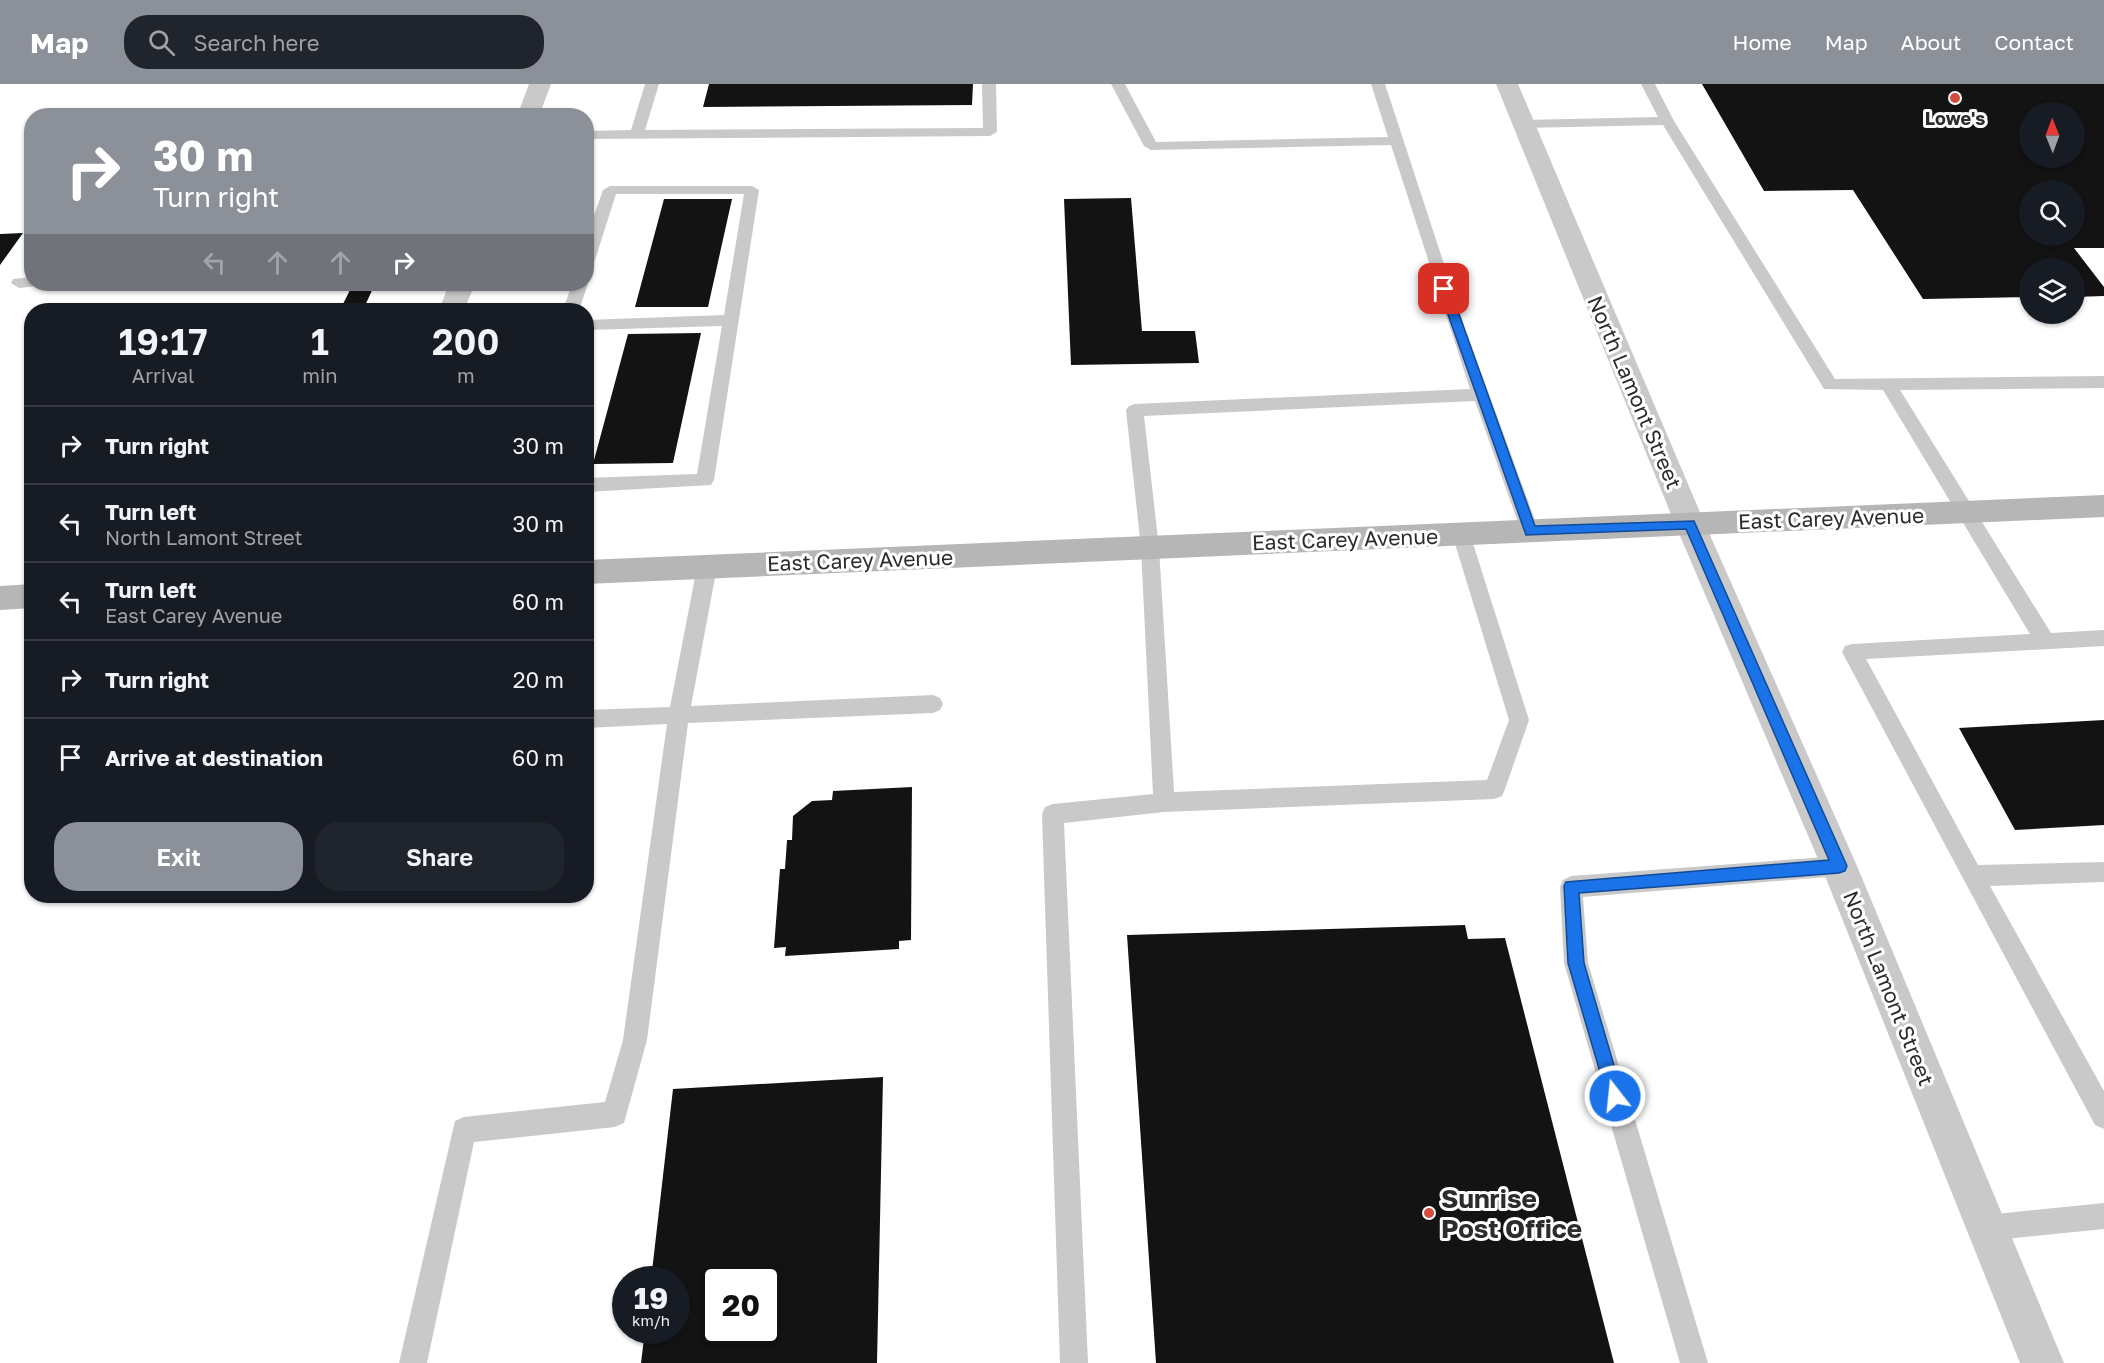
<!DOCTYPE html>
<style>
body{margin:0;font-family:"Golos Text",sans-serif;background:#20242c;color:#f1f3f6;height:100vh;display:flex;flex-direction:column;font-size:22px;white-space:nowrap}
*{box-sizing:border-box;margin:0}
p{font-size:20px;color:#9ea1a6}
.icon{flex:none;width:33px;height:33px;fill:none;stroke:currentColor;stroke-width:2;stroke-linecap:round;stroke-linejoin:round}
.map{position:relative;flex:1;overflow:hidden}
.sheet{position:absolute;left:24px;top:219px;width:570px;height:600px;display:flex;flex-direction:column;background:#171b24;border-radius:24px;box-shadow:0 2px 4px #0004}
.sheet>*{flex:none}
.hud{position:absolute;left:24px;top:24px;width:570px;height:183px;border-radius:24px;box-shadow:0 2px 4px #0004;background:#8c9099;color:#fff;overflow:hidden}
.needle{width:39px;rotate:359deg}
.tools{position:absolute;left:2019px;top:18px;display:grid;gap:12px}
.tools a{display:grid;place-items:center;width:66px;height:66px;border-radius:50%;background:#171b24;box-shadow:0 2px 4px #0004;font-size:30px}
.speed{position:absolute;left:612px;top:1182px;display:flex;gap:12px;font-size:30px;font-weight:700;text-align:center}
.speed>*{display:grid;place-content:center;width:78px;height:78px;border-radius:50%;background:#171b24;box-shadow:0 2px 4px #0004;line-height:1}
.speed small{font-size:15px;font-weight:400}
.speed .limit{border:3px solid #111;border-radius:9px;background:#fff;color:#111}
.pin{position:absolute;display:grid;place-items:center;width:51px;height:51px;color:#fff;margin:-26px;border-radius:12px;box-shadow:0 3px 9px #0006}
.me{position:absolute;width:66px;margin:-33px;rotate:344deg;stroke-linejoin:round;filter:drop-shadow(0 0 4px #0008)}
.turn{display:flex;align-items:center;gap:21px;height:126px;padding:0 30px;font-size:27px}
.turn .icon{width:78px;height:78px;stroke-width:2.5}
.turn b{display:block;font-size:42px;line-height:51px}
.lanes{display:flex;align-items:center;height:57px;padding:0 30px;background:#0003;justify-content:center;gap:30px;direction:ltr}
.lanes .off{opacity:.35}
.eta{display:flex;justify-content:space-evenly;align-items:center;height:102px;text-align:center}
.eta b{font-size:36px;font-weight:600;line-height:42px}
.primary-button{display:flex;gap:12px;margin-top:auto;padding:12px 30px}
.primary-button a{flex:1;height:69px;border-radius:24px;background:#8c9099;color:#fff;font-size:24px;font-weight:600;line-height:69px;text-align:center}
.primary-button a+a{background:#20242c;color:#f1f3f6}
ul{padding:0;list-style:none}
li{display:flex;align-items:center;gap:18px;height:78px;padding:0 30px;border-top:2px solid #363941}
li div{flex:1}
li b{display:block;font-size:22px}
li em{font-style:normal}
header{display:flex;align-items:center;gap:36px;box-sizing:border-box;height:84px;padding:0 30px;background:#8c9099;color:#fff}
header strong{font-size:28px}
nav{display:flex;gap:33px;margin-inline-start:auto;font-size:21px}
.search{width:420px;height:54px;background:#20242c;display:flex;align-items:center;gap:15px;box-sizing:border-box;padding:0 21px;border-radius:24px;color:#9ea1a6;font-size:22px}
.map>svg:first-child{display:block}
</style>
<header>
<strong>Map</strong>
<div class="search"><svg class="icon" aria-label="search" viewBox="0 0 24 24"><circle cx="10" cy="10" r="6"/><path d="M15 15l6 6"/></svg>Search here</div>
<nav><a>Home</a><a>Map</a><a>About</a><a>Contact</a></nav>
</header>
<div class="map">
<svg width="2104" height="1279" viewBox="0 0 2104 1279">
<rect width="100%" height="100%" fill="#fff"/>
<path fill="#131313" fill-rule="evenodd" d="M709,0H973L972,21L703,23Z
M1702,0H2104V164H2074L2104,203V212L2074,213V184H2030V213L1923,215L1853,106L1764,107ZM2030,28H2074V74H2030ZM2030,106H2074V152H2030Z
M1131,114L1142,247H1195L1199,279L1071,281L1064,115Z
M664,115H732L708,223H635Z
M23,149L0,181V150Z
M353,200H375L363,226H340Z
M701,249L673,379L593,380L628,250Z
M2104,636V741L2015,746L1959,644Z
M912,703L911,856L899,857V865L785,872L786,863L774,864L780,785H785L787,756H792L793,732L812,717L832,716L833,707Z
M1465,841L1468,855L1505,854L1614,1279H1156L1127,851Z
M883,993L877,1279H641L645,1246H676V1196H651L673,1005ZM716,1196H766V1246H716Z"/>
<g fill="none" stroke-linecap="round" stroke-linejoin="round">
<path fill="#c9c9c9" fill-rule="evenodd" d="M645,0H659L645,46L983,44L982,0H996L997,48L990,52L586,55V47L631,46Z
M1111,0H1125L1156,58L1388,53L1371,0H1385L1466,247L1539,447L1537,452L1530,454L1523,452L1521,447L1475,317L1144,332L1159,464L1174,708L1487,696L1509,636L1452,450L1454,445L1461,443L1468,445L1470,450L1529,636L1505,705L1502,712L1494,715L1164,728L1064,739L1088,1279H1060L1042,730L1045,723L1053,720L1153,710L1141,464L1126,326L1129,322L1135,320L1470,305L1391,61L1151,66L1144,62Z
M1641,0H1655L1674,37L1835,295L2104,292V304L1900,306L2051,549L2104,546V562L1866,575L1978,781L2104,778V798L1990,802L2104,1007V1045L2095,1041L1842,568L1845,562L1852,560L2030,550L1883,306L1824,305L1663,41L1523,44L1516,40L1523,36L1658,33Z
M610,102H752L759,106L714,396L711,401L586,408V394L697,390L722,242L586,246V236L724,231L744,110H616L594,179L586,184V154L603,106Z
M32,193V200H39L38,202L19,204L11,199L13,195Z
M586,198L588,200L579,226H563L572,200Z
M707,476L714,478L717,483L691,622L933,611L940,614L943,620L940,626L933,629L688,639L647,956L624,1039L615,1043L474,1058L427,1279H399L455,1037L464,1033L605,1018L623,956L667,640L586,644V626L670,623L697,483L700,478Z
M1839,772L1847,775L1850,782L1847,789L1839,792L1583,813L1588,879L1708,1279H1680L1564,879L1560,803L1563,796L1571,792Z
M2104,1119V1145L1986,1157L1977,1153L1973,1144L1977,1135L1986,1131Z"/>
<path fill="#c9c9c9" fill-rule="evenodd" d="M529,0H551L539,32H517Z
M1496,0H1518L1705,440L1857,782L2064,1279H2020L1821,782L1675,440Z
M449,200H475L464,226H439Z"/>
<path fill="#b6b6b6" fill-rule="evenodd" d="M2104,411V433L586,500V476Z
M32,500V524L0,526V502Z"/>
</g>
<path fill="#1a73e8" stroke="#114b97" stroke-width="1.5" d="M1444,202L1450,205L1535,442L1694,437L1847,782L1845,787L1839,789L1579,809L1584,879L1623,1012L1621,1018L1615,1020L1609,1018L1607,1012L1568,879L1564,802L1566,798L1829,776L1686,445L1526,451L1439,205Z"/>
<g fill="#d44b3e" stroke="#fff" stroke-width="2">
<circle cx="1955" cy="14" r="6"/>
<circle cx="1429" cy="1129" r="6"/>
</g>
<g text-anchor="middle" dominant-baseline="central" stroke-width="6" stroke-linejoin="round" paint-order="stroke">
<g font-size="18" font-weight="bold" fill="#2c2c2c" stroke="#fff">
<text x="1955" y="34">Lowe's</text>
</g>
<g font-size="21" fill="#2c2c2c" stroke="#fff">
<text transform="translate(1635 308) rotate(67)">North Lamont Street</text>
<text transform="translate(1831 434) rotate(-2)">East Carey Avenue</text>
<text transform="translate(1345 455) rotate(-2)">East Carey Avenue</text>
<text transform="translate(860 476) rotate(-2)">East Carey Avenue</text>
<text transform="translate(1889 904) rotate(68)">North Lamont Street</text>
</g>
<g font-size="26" font-weight="bold" fill="#2c2c2c" stroke="#fff" text-anchor="start">
<text x="1441" y="1114">Sunrise<tspan x="1441" dy="30">Post Office</tspan></text>
</g>
</g>
</svg>
<div class="tools">
<a><svg class="needle" viewBox="-14 -14 28 28"><path d="M0-13l5 13h-10z" fill="#e53935"/><path d="M0 13l5-13h-10z" fill="#9ea1a6"/></svg></a>
<a><svg class="icon" aria-label="search" viewBox="0 0 24 24"><circle cx="10" cy="10" r="6"/><path d="M15 15l6 6"/></svg></a>
<a><svg class="icon" aria-label="layers" viewBox="0 0 24 24"><path d="M12 4l9 5-9 5-9-5zM3 14l9 5 9-5"/></svg></a>
</div>
<div class="speed"><div>19<small>km/h</small></div><div class="limit">20</div></div>
<div class="pin" style="left:1444px;top:205px;background:#d93025"><svg class="icon" aria-label="arrive" viewBox="0 0 24 24"><path d="M6 21V4h12l-3 4 3 4H6"/></svg></div>
<svg class="me" style="left:1615px;top:1012px" viewBox="-20 -20 40 40"><circle r="17" fill="#1a73e8" stroke="#fff" stroke-width="3"/><path d="M0-11L8 9 0 5-8 9z" fill="#fff"/></svg>
<div class="hud">
<div class="turn"><svg class="icon" aria-label="right" viewBox="0 0 24 24"><path d="M7 20v-9h11M14 6l5 5-5 5"/></svg><div><b>30 m</b>Turn right</div></div>
<div class="lanes"><svg class="icon off" aria-label="left" viewBox="0 0 24 24"><path d="M17 20v-9H6M10 6l-5 5 5 5"/></svg><svg class="icon off" aria-label="ahead" viewBox="0 0 24 24"><path d="M12 20V5M6 11l6-6 6 6"/></svg><svg class="icon off" aria-label="ahead" viewBox="0 0 24 24"><path d="M12 20V5M6 11l6-6 6 6"/></svg><svg class="icon" aria-label="right" viewBox="0 0 24 24"><path d="M7 20v-9h11M14 6l5 5-5 5"/></svg></div>
</div>
<section class="sheet">
<div class="eta">
<div><b>19:17</b><p>Arrival</p></div>
<div><b>1</b><p>min</p></div>
<div><b>200</b><p>m</p></div>
</div>
<ul>
<li><svg class="icon" aria-label="right" viewBox="0 0 24 24"><path d="M7 20v-9h11M14 6l5 5-5 5"/></svg><div><b>Turn right</b></div><em>30 m</em></li>
<li><svg class="icon" aria-label="left" viewBox="0 0 24 24"><path d="M17 20v-9H6M10 6l-5 5 5 5"/></svg><div><b>Turn left</b><p>North Lamont Street</p></div><em>30 m</em></li>
<li><svg class="icon" aria-label="left" viewBox="0 0 24 24"><path d="M17 20v-9H6M10 6l-5 5 5 5"/></svg><div><b>Turn left</b><p>East Carey Avenue</p></div><em>60 m</em></li>
<li><svg class="icon" aria-label="right" viewBox="0 0 24 24"><path d="M7 20v-9h11M14 6l5 5-5 5"/></svg><div><b>Turn right</b></div><em>20 m</em></li>
<li><svg class="icon" aria-label="arrive" viewBox="0 0 24 24"><path d="M6 21V4h12l-3 4 3 4H6"/></svg><div><b>Arrive at destination</b></div><em>60 m</em></li>
</ul>
<div class="primary-button"><a>Exit</a><a>Share</a></div>
</section>
</div>
